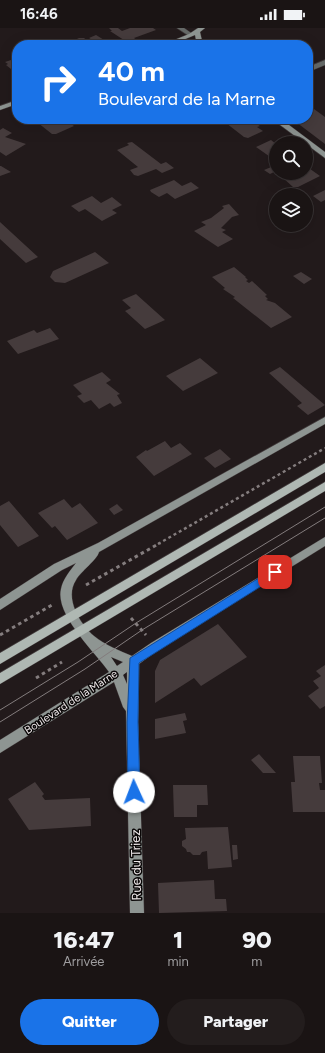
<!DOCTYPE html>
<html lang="fr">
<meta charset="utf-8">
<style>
body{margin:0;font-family:Figtree,sans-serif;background:#231d1d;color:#f1f3f6;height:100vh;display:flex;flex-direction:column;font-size:15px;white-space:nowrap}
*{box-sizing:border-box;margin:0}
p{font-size:13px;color:#9f9ea0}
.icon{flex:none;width:22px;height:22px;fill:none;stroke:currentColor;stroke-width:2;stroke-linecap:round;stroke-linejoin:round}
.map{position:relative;height:885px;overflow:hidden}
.sheet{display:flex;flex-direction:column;background:#1a1414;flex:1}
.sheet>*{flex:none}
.top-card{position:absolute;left:12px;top:12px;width:301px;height:84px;border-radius:16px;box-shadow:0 4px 16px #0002,0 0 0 1px #383334;background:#1a73e8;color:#fff;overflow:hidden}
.tools{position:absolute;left:269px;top:108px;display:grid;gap:8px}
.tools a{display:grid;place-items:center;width:44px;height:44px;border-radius:50%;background:#1a1414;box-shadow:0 4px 16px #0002,0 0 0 1px #383334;font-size:20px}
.pin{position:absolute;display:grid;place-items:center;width:34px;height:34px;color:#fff;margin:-17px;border-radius:8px;box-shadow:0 2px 6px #0006}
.me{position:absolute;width:44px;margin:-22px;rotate:358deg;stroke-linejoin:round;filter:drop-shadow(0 0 3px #0008)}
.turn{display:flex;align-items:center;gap:14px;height:84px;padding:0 20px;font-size:18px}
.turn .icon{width:52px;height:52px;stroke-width:2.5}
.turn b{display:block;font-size:28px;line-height:34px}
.eta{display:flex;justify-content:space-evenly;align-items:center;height:68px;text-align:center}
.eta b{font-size:24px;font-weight:800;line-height:28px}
.primary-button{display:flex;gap:8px;margin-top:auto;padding:8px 20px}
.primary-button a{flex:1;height:46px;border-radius:24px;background:#1a73e8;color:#fff;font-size:16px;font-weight:800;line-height:46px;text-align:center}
.primary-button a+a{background:#231d1d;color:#f1f3f6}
.status{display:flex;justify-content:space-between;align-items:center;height:28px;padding:0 20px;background:#1a1414;direction:ltr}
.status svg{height:11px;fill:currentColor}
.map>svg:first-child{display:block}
</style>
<div class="status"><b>16:46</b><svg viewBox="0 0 49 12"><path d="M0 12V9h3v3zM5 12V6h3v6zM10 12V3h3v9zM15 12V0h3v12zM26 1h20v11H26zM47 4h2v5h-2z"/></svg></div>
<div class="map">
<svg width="325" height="885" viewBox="0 0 325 885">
<rect width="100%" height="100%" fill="#221a1b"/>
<path fill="#453b3c" d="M109,0H118L122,3L130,0H153L156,2L134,10L138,13L130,16L110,3H112Z
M96,7L109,15L101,17L89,10Z
M79,10H84L93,17H64Z
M17,30V43L14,40L11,41L6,37L8,36L5,34Z
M314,81L325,89V116L292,91H308V84Z
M33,91H65L74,98L56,106H52Z
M235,91H249L260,98L257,99L263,103L248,110L244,109L226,95Z
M3,100L12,105L5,109L26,116L6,128L0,124V102Z
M271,112L276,116V133L256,119Z
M132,114L161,136L166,134L174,140L162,145L156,141L138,148L134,147L130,142L138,139L117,122L129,117L127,115Z
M276,137V143L270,146L264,142Z
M0,138H1L11,144L0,148Z
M306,138L320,148L298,159H293L282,149L285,147L282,145H306Z
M174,152L182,158L191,154L199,160L175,171L167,165L159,169L151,164L150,162Z
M325,162V172L321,174L313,168Z
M92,168L101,175L112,169L122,177L112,182L117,185L102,193L85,181L79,184L71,178Z
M229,176L239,187L232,189L221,200L226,202L222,204L233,211L218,219L194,203L206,197L201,194L211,190L224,180L222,178Z
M0,194L38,229L26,235L0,211Z
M95,224L109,235L65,255L55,254L50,249L53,243Z
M234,239L246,249H245L248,252L246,253L249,255L252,253L267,267L265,268L268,271L266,272L275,275L292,289L271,300L233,270L235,269L223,261L225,260L212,249Z
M301,244L312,251L304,256L293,248Z
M136,266L165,292L145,301L125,283L131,280L122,272Z
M50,300L59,311L18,326L7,313L34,302L37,305Z
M200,330L218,345L183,363L166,348Z
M280,339L325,377L308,387L297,378L302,375L269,345Z
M102,344L111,352L106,355L120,366L117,367L122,375L114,379L110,375L99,381L91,372L84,375L77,368L82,366L73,357Z
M165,413L171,420L180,415L192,426L154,448L136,429L146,422L147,423Z
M220,421L231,431L215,440L204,430Z
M64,471L72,480L80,475L98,495L67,512L55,498L52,500L38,485Z
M9,473L39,508L18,519L0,497V478Z
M117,476L123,482L114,487L109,481Z
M218,596L247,629L201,658L194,650L155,675V643L160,632Z
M325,637V678L320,681L308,668L319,660L313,653L321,648L316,643Z
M185,685L187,692L183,693L186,705L155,711V691Z
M259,726L276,745H263L251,732Z
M293,728H320L322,755H319L320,762H325V784H293L291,754H295Z
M35,754L44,766L42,768L45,772L90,770L91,798L29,802L8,771Z
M173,757H207L208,777H197V789H174Z
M228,799L232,839L208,841L207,823L202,824L200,827H193L190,824H187L186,821L182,818V813L186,811L185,800Z
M232,817H237L238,831L233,832Z
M214,852L215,871H226L227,883L159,885L158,855Z"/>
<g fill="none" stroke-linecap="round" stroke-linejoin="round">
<defs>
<path id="street" d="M177,0H184L194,7L189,8Z
M325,32V37L308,44V39Z"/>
<path id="secondary" d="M198,0H205L200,4L203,17H197L195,7L171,17H162L189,6Z
M17,72V76L0,82V78Z
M272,91H281L325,124V130Z
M325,389V396L99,524C97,532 81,543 76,552C64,570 80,596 94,608C105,617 120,623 132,628L151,615L325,509V518L159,621L139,636L138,694L144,885H130L126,683L123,679L114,654L0,725V712L109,644C95,624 55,587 61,561C63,551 70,543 76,535L62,542L0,582V571L54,536L98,515ZM111,629L123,634L117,638ZM127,644V656L123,647Z"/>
<path id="primary" d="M325,435V444L0,636V625Z
M325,454V463L0,656V645Z"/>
</defs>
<use href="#street" stroke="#3f3738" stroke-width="1"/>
<use href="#secondary" stroke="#3f3738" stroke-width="1"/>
<use href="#primary" stroke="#3f3738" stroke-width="1"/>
<path stroke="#847d7e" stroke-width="2.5" stroke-dasharray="3 3" stroke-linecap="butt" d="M158,516L325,420"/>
<path stroke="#847d7e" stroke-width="3" stroke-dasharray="3.5 3.5" stroke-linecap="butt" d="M86,557L160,515
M131,590L146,607
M0,607L52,577
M36,650L62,634"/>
<use href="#street" fill="#656967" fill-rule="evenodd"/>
<use href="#secondary" fill="#8e9592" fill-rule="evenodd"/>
<use href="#primary" fill="#afb8b3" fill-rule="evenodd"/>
<path stroke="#837c7d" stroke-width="1" d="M0,682L78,634L136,595L325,479
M0,694L85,641L142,602L325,490"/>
</g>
<path fill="#1a73e8" stroke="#114b97" d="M275,540L280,544L279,547L139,635L138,694L140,764L138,768L134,770L130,768L128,764L127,694L130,630Z"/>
<g text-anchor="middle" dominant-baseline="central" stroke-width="3" stroke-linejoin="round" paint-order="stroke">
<g font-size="11" fill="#efe9ea" stroke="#090606">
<text transform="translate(71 674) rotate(-33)">Boulevard de la Marne</text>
</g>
<g font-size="13" fill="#efe9ea" stroke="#090606">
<text transform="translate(136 837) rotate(-91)">Rue du Triez</text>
</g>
</g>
</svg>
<div class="tools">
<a><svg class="icon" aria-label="search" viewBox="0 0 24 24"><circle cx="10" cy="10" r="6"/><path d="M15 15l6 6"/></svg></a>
<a><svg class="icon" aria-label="layers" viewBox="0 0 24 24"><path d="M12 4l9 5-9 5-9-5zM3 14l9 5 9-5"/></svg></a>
</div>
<div class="pin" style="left:275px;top:544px;background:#d93025"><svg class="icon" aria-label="arrive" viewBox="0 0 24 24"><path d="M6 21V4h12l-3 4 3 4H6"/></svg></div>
<svg class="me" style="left:134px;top:764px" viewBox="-20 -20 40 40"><circle r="19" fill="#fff"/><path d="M0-13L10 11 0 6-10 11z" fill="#1a73e8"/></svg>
<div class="top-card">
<div class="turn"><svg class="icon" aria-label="right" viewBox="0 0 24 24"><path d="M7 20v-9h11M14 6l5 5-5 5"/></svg><div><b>40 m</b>Boulevard de la Marne</div></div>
</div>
</div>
<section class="sheet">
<div class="eta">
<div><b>16:47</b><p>Arrivée</p></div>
<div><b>1</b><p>min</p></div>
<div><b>90</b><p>m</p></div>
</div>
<div class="primary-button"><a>Quitter</a><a>Partager</a></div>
</section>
